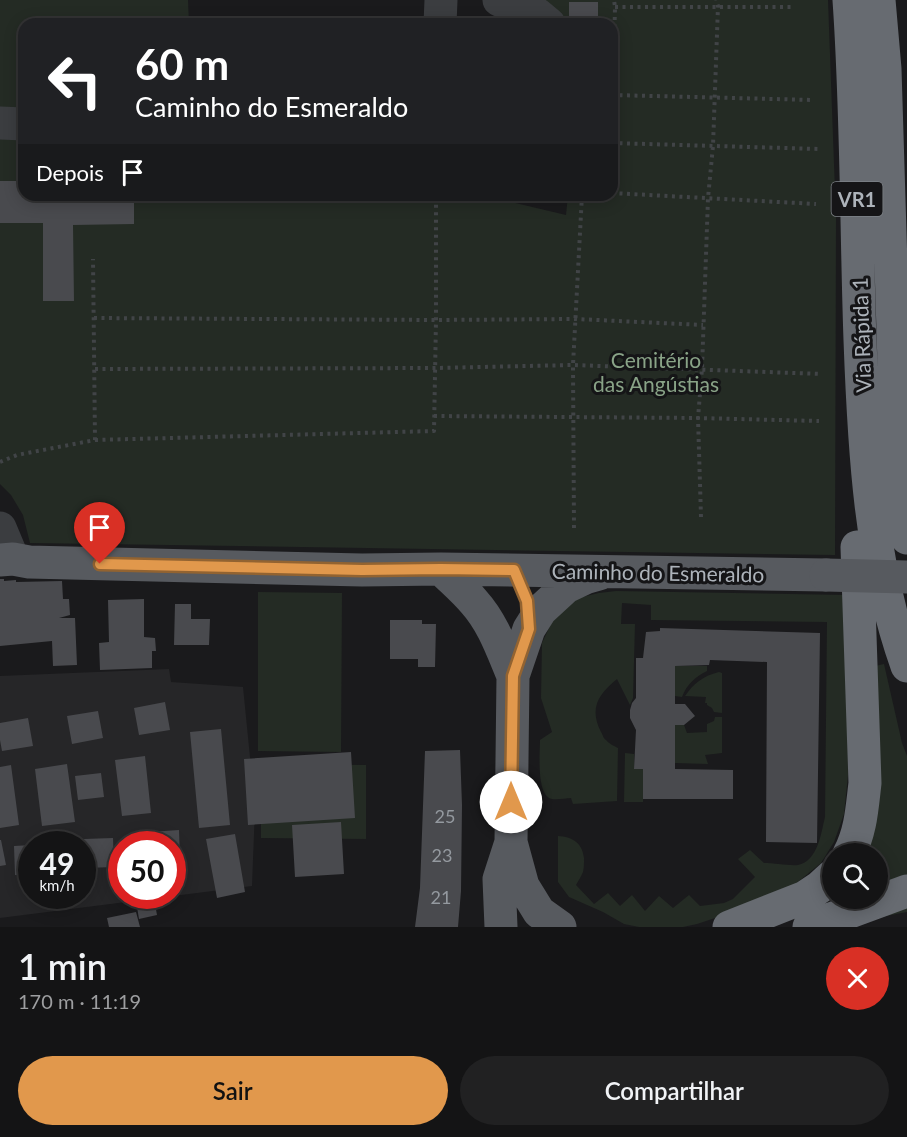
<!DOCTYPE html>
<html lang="pt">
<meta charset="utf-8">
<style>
body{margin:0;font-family:Lato,sans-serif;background:#212122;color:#f1f3f6;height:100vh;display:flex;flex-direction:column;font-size:22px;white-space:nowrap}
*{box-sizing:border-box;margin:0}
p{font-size:20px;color:#9d9ea0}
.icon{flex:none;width:33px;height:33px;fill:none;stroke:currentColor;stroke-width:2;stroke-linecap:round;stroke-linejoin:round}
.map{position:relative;height:927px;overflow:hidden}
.panel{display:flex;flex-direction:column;background:#141415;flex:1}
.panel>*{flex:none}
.banner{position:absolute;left:18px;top:18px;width:600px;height:183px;border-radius:18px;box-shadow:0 3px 15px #0003,0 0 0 2px #333334;background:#202124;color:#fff;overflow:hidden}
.fabs{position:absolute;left:822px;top:843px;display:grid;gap:12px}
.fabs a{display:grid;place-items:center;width:66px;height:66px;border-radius:50%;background:#141415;box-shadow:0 3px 15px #0003,0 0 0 2px #333334;font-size:30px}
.speed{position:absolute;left:18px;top:831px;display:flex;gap:12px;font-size:30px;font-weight:700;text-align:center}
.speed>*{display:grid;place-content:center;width:78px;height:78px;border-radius:50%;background:#141415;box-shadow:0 3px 15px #0003,0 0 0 2px #333334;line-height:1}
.speed small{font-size:15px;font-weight:400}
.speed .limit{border:9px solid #d22;background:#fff;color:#111}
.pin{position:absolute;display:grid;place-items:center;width:51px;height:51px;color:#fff;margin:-62px -26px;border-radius:50% 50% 50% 0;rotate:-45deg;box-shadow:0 0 6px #0007}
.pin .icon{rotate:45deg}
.me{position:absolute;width:66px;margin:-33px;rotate:0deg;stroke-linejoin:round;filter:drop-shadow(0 0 4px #0008)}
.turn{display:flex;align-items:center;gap:21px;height:126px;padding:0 18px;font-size:27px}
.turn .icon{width:78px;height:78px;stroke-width:2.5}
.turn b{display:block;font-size:42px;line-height:51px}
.then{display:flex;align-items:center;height:57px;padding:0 18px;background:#0003;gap:12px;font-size:22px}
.round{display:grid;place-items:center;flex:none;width:63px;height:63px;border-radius:32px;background:#212122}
.headline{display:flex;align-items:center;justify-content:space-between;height:102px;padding:0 18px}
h1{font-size:36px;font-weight:600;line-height:45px}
.cta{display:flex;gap:12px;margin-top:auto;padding:12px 18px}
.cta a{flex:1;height:69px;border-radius:36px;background:#e1984c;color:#111;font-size:24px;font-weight:600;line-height:69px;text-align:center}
.cta a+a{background:#212122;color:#f1f3f6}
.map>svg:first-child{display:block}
</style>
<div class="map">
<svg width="907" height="927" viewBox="0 0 907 927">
<rect width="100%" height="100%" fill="#1a1a1c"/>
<path fill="#262628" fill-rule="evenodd" d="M169,669L171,682L243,687L255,807L252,886L0,918V676ZM32,844H82V896H32ZM122,844H172V896H122Z"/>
<path fill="#242b24" d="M0,0H188L189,24H24V195H481L566,215L568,195H612V24H518L492,0H828L836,219L835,555L30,543L23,515L11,495L0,484Z
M616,591L846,595L848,775L844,814L834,842L821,863L788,890L736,911L697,924L683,927H639L624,924L603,912L569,897L558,882V836C572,837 582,842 584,858C584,863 584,868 583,872C581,877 578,881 576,885L594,904L608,893L620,906L632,895L645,911L659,896L673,908L689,895L700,906L724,903L733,899L755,877L738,859L750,850L764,863C774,863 789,866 798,865C818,861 821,833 825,817L827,622L651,620V605L622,603L621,624H635L633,698L630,705L617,679C598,695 589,708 601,732C603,735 603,738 606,740C608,743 614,746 618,748L617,801L573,804L571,798C566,798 558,800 552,799C536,796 540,753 540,740L552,732L541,698L542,643L557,611L578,598L599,593Z
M258,592L342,593L341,752L258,751Z
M884,664L902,743L907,756V912L865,920L878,898V854L865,853L875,666Z
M675,666H707V671C695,677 687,684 682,697L675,696Z
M719,672L722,673V713L714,712L712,708L707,705V703H705L706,697L685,696C694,683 703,676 719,672Z
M715,717H722V753L705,755L708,764L675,763V725H684L687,733L707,732V724L714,721Z
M625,753L634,754V769H643V802H624Z
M261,764L366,765V839L261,838Z"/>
<path fill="#494a4e" d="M569,2H598V21H569Z
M502,12L520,24H500Z
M0,181H24V195H134V224L73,225L74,301H43V223H0Z
M0,579H4V581L16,580V582L62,581L63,599H69L70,615L59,618H75L77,665L53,666L52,641L0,646Z
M144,599V637L155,638L156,651H152V668L100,670L99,643L109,642L108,600Z
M175,604H191V619H210L209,645H174Z
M390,620H422V624H436L435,667H418V659H390Z
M660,628L820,633L817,843L766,842L767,662L710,660L709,665L675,666V704H685L695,716L684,725H675V769L733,770V799H643V769H634L636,730L630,718V710L632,703L636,698V658H643L646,632L660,631Z
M165,702L170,730L139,735L134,708Z
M98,711L103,738L72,744L67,716Z
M28,718L33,746L2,751L0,740V723Z
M221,729L230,825L199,828L190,732Z
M460,750L462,805L461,891L458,927H415L420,888L425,751Z
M351,752L355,818L248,825L244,759Z
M145,756L151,813L122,816L115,760Z
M67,764L75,822L42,826L35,769Z
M11,765L19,825L0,828V767Z
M101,773L104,797L78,800L75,776Z
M341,822L344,874L295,877L292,825Z
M179,830L180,859L172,860V844H151L150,832Z
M235,834L245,892L217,898L206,839Z
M113,838L114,867L85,868L84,839Z
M0,840H1L6,865L0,866Z
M32,845V875H15L14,846Z
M155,904L157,915L139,919L137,907Z
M136,912L140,927H109L107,918Z"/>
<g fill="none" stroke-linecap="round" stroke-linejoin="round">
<path stroke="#414447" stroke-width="4" stroke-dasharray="3 4.5" stroke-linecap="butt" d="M615,7H794
M612,95L814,100
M613,95L615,7L614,0
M612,143L819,149
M612,193L816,204
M94,318L436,320L576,319L703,325
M95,369L435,368L573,365L822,374
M434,416L698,418L819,421
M95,440L434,431L436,320V195
M0,462L17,455L95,440L93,259
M701,517L698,418L702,369L708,198L713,146L718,6L716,0
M574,528L573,365L582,195"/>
<path stroke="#3b3d40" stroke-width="33" d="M499,0L537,14L549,24
M440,24L441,0
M0,123L24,124
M0,528L13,559"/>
<path stroke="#575a5f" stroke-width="33" d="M0,560L13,559L29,562L362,570L441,569L826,575
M441,569C452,580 464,590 474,602C493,623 502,650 513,676
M501,927L499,879L511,842
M560,927L539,912L523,886L511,842L513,676L529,629L541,610L566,587L585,578L599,574"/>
<path stroke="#676b71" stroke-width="33" d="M849,0C857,113 856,227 860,340C864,450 870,562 907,666
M879,0L885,69L897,462L903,517L907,538
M849,854C861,831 862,808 865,783L857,547
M729,927L805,897L820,887L832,876
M809,927L907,891"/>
<path stroke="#575a5f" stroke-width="33" d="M826,575L907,577"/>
</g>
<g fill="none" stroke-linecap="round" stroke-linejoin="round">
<defs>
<path id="route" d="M100,564L362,570L441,569L514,570L527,601L529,629L513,676L511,802"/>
</defs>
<use href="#route" stroke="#926331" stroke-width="15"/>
<use href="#route" stroke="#e1984c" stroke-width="10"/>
</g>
<g text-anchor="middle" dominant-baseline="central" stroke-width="6" stroke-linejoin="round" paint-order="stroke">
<g font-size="18" fill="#94999f">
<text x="445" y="816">25</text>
<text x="442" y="855">23</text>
<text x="441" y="897">21</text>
</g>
<rect fill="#151517" stroke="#7f8489" stroke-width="1.5" x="831.5" y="182" width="51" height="34" rx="4.5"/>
<g font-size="20" font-weight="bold" fill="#adb3ba">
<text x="857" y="199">VR1</text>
</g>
<g font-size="21" fill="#adb3ba" stroke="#151517">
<text transform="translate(861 335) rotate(-92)">Via Rápida 1</text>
<text transform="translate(658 572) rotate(1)">Caminho do Esmeraldo</text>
</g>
<g font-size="21" fill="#89a387" stroke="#151517">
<text x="656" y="359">Cemitério<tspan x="656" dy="24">das Angústias</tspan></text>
</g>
</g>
</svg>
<div class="fabs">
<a><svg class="icon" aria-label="search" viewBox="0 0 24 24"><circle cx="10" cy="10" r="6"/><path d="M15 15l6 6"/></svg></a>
</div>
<div class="speed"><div>49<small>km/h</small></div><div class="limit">50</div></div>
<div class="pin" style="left:100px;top:564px;background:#d93025"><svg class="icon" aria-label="arrive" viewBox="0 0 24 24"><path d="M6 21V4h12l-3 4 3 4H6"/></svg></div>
<svg class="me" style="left:511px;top:802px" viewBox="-20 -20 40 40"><circle r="19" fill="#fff"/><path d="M0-13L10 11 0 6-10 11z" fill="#e1984c"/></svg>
<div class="banner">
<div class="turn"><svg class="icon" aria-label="left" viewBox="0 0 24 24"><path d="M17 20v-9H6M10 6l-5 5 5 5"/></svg><div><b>60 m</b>Caminho do Esmeraldo</div></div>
<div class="then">Depois<svg class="icon" aria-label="arrive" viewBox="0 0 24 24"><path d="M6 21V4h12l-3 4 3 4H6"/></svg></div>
</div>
</div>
<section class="panel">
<div class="headline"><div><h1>1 min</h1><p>170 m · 11:19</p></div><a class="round" style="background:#d93025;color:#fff"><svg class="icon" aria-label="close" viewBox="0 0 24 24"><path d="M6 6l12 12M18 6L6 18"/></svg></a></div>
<div class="cta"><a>Sair</a><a>Compartilhar</a></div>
</section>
